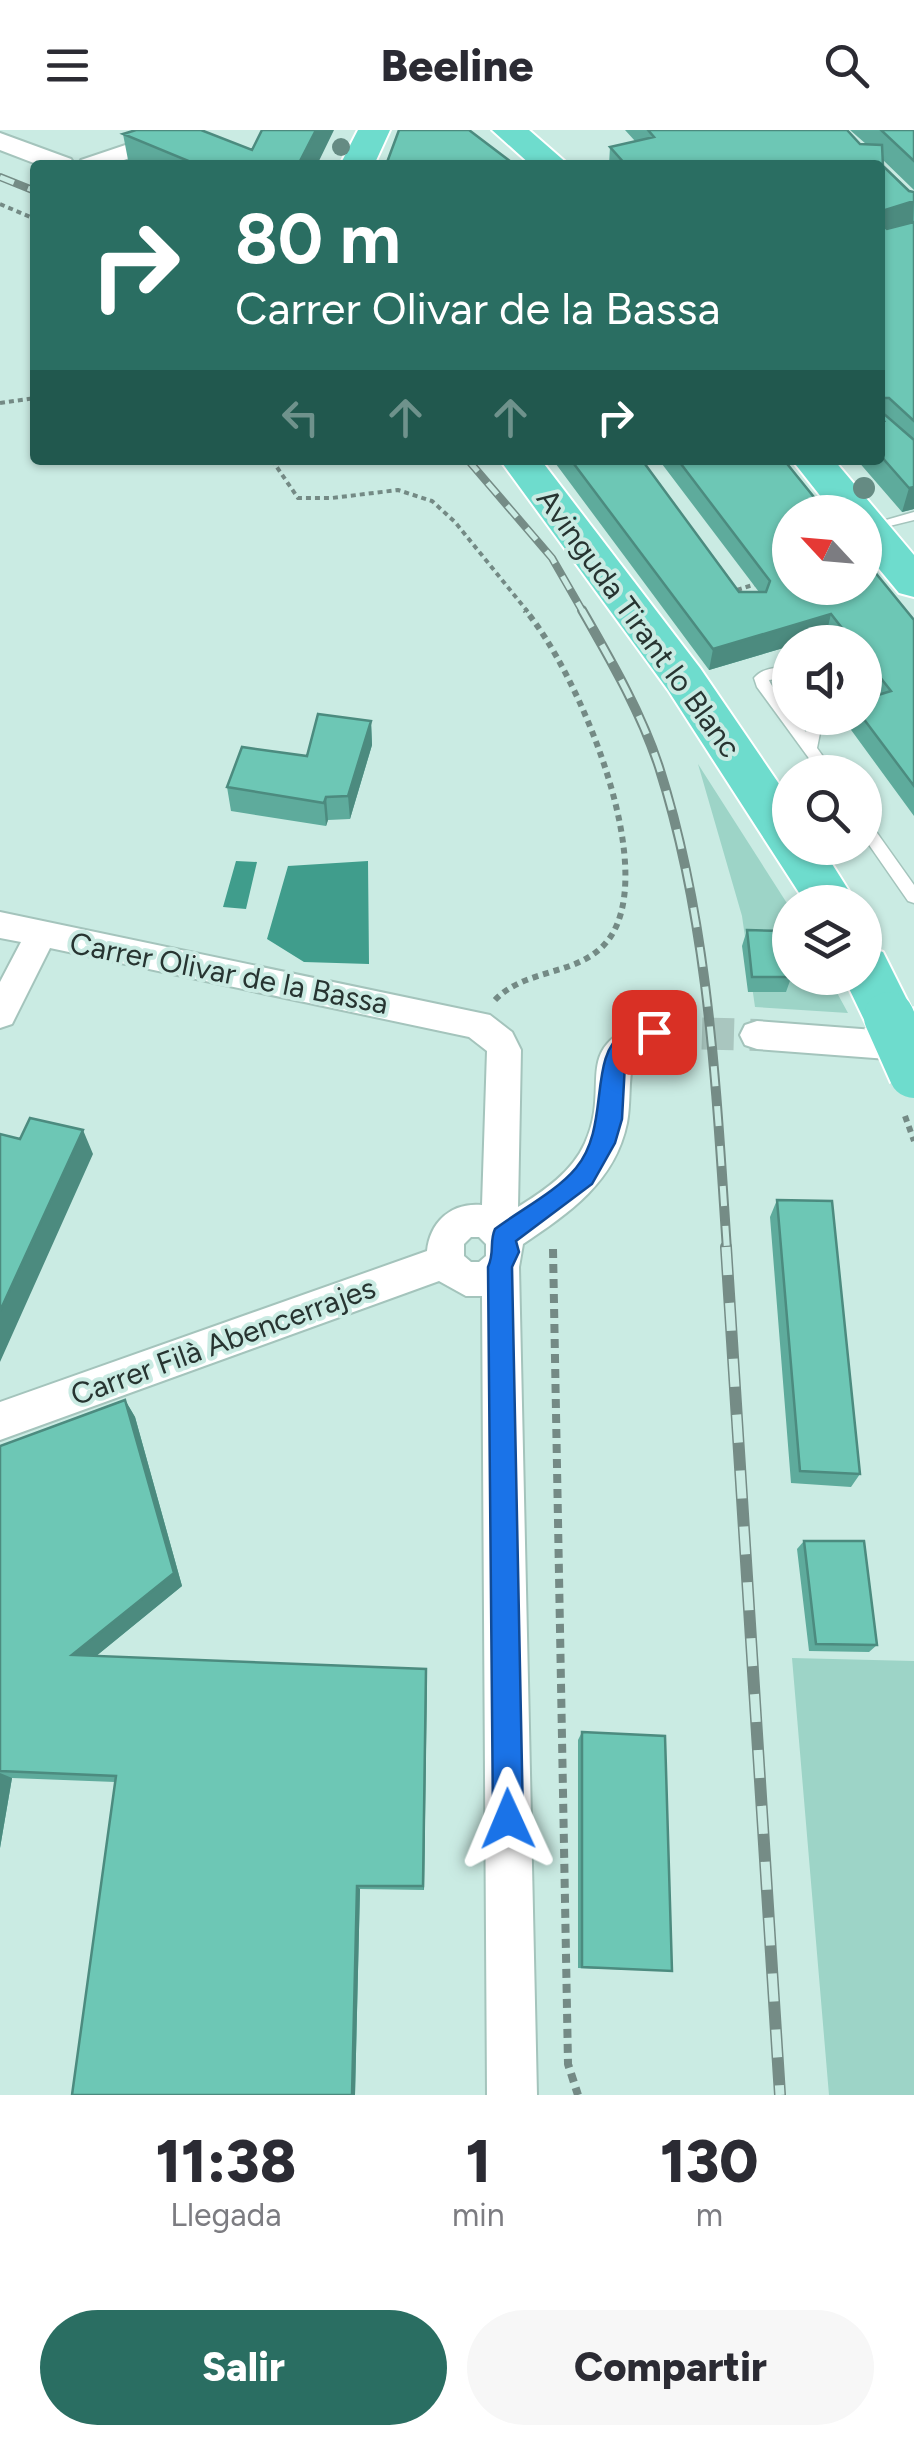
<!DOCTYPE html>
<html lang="es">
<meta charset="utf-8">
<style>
body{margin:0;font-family:Figtree,sans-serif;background:#f7f7f7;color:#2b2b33;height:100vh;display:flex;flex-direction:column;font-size:38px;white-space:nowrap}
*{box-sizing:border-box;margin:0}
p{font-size:32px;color:#7c7c81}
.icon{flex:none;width:55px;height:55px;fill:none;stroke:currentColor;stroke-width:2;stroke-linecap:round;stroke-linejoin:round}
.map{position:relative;height:1965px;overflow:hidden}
.side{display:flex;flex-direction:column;background:#fff;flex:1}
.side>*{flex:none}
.banner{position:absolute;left:30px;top:30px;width:855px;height:305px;border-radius:10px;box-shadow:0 2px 8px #0004;background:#2a6e62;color:#fff;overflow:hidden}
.needle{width:65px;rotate:296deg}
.tools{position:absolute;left:772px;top:365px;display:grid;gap:20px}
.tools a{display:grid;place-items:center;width:110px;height:110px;border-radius:50%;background:#fff;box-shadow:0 2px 8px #0004;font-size:50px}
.pin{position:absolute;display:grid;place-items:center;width:85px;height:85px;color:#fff;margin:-42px;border-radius:20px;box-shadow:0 5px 15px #0006}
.me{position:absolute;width:110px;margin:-55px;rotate:359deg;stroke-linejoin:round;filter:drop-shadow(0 0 8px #0008)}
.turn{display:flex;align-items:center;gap:35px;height:210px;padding:0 40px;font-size:45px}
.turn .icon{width:130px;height:130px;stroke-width:2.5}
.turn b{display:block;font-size:70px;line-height:85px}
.lanes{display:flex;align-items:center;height:95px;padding:0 40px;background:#0003;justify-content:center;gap:50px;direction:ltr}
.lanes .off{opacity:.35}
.eta{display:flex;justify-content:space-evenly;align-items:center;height:170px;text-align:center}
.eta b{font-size:60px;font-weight:800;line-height:70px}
.action{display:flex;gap:20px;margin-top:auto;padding:20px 40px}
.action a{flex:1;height:115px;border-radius:60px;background:#2a6e62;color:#fff;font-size:40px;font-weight:800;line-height:115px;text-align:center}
.action a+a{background:#f7f7f7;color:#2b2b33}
header{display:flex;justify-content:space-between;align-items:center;height:130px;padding:0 40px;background:#fff;font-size:45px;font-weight:800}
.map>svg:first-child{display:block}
</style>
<header><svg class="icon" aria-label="menu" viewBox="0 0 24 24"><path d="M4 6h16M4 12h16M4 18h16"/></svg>Beeline<svg class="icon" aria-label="search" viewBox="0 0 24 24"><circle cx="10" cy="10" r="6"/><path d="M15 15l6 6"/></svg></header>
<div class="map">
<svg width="914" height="1965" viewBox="0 0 914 1965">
<rect width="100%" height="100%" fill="#caebe3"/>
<path fill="#9dd4c7" d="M698,634L790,778V848H829L848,883L755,877L742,786Z
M792,1528L914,1531V1965H829Z"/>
<path fill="#409d8c" d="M236,731L257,732L246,779L223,777Z
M368,731L369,834L304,832L267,809L288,736Z"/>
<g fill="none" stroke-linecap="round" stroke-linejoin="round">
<path stroke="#a9c6bf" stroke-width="32" stroke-dasharray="32 16" stroke-linecap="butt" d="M654,902L757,905"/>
<defs>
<path id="service" d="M914,382V390L865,402V396Z
M790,537V547L769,550C774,563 790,573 790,588H795L806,602L809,588H823L817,618L834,642H819L757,557L754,548C763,537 777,538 790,537Z
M865,691L870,693L914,755V773L908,771L865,709Z"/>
<path id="minor" d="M170,0H200L197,4L110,35H78L81,30Z
M0,782L490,885L512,902L521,920L518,1077C544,1061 572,1042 585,1013C613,952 566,916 654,888L666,892L671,902L666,912L648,918L633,931C628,951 631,972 627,993C615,1052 569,1083 523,1114L519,1137L537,1965H487L482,1166H466L439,1151L0,1310V1272L427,1121C430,1092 451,1072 482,1075L487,921L469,907L50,818L12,894L0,898V852L21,812L0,808ZM471,1107H479L486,1114V1126L479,1132H471L464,1126V1114Z
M757,891L914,903V931L757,919L745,915L740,905L745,895Z"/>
<path id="tertiary" d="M0,3L71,29L75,35H39L0,20Z"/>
<path id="primary" d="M358,0H390L374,35H340Z
M492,0H529L569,35H531Z
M500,330H541L700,538L790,670V718H822L856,772H805L668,560Z
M792,330H834L914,425V467L899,463L865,422V382H833Z
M865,816L883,822L914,884L908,902L889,909L870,902L844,848H865Z"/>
</defs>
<use href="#service" stroke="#a4c4bc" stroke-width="3"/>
<use href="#minor" stroke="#a4c4bc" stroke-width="4"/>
<use href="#tertiary" stroke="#a4c4bc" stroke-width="4"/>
<use href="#primary" stroke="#fff" stroke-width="4"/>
<path stroke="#748a85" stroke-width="4" stroke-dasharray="5 4" stroke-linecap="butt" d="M0,74L35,89
M0,273L35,268
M272,330L298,368H332L398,360L432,371L455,392L528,482
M737,460L759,453"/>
<path stroke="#748a85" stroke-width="6" stroke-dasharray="6 5" stroke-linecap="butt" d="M495,870C525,839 572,846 602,817C669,752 576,538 525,480
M905,986L914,1011"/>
<path stroke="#748a85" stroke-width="8" stroke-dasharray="9 6" stroke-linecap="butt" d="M553,1119L568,1934L578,1965"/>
<use href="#service" fill="#fff" fill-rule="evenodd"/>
<use href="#minor" fill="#fff" fill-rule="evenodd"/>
<use href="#tertiary" fill="#fff" fill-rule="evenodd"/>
<use href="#primary" fill="#6edccd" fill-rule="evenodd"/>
<defs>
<path id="rail-far2" d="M0,47L35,61
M468,330L552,428L583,482"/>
<path id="rail-far1" d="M582,480C610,529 641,582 659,637C709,793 716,958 727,1120"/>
<path id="rail" d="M726,1117L780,1965"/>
</defs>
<use href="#rail-far2" stroke="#758c86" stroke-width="8"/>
<use href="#rail-far1" stroke="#758c86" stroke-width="10"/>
<use href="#rail" stroke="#758c86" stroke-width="12"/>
<use href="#rail-far2" stroke="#caebe3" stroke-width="5" stroke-dasharray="15" stroke-linecap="butt"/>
<use href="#rail-far1" stroke="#caebe3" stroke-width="6" stroke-dasharray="20" stroke-linecap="butt"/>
<use href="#rail" stroke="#caebe3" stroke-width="9" stroke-dasharray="28" stroke-linecap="butt"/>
<defs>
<path id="primary-bridge" d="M889,887L914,943"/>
</defs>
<use href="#primary-bridge" stroke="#fff" stroke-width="54" stroke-linecap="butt"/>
<use href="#primary-bridge" stroke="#6edccd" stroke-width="50"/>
</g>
<g fill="#658b83">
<circle cx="341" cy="17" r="9"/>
<circle cx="864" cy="358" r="11"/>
</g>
<path fill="#5eab9c" d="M625,0H847L860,14H866L850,0H914V60L883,30V36L909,61L914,62V379L902,382L857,330H880V35H609L610,17L635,11Z
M123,4L252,20L317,35H129Z
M553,330H642L739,462H759L659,330H784L914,490V686L846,593L848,588H865L873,566L865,556V512H832L826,505L790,512V516L709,540Z
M371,591L372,615L350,689L328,690L326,696L231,681L227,657L307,626Z
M747,800L791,848L786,862H748L742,816Z
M777,1070L860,1344L851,1357L791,1353L770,1087Z
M125,1270L135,1287L182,1456L96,1526L426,1539L424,1760L360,1759L355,1965H72L115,1652L12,1648L0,1718V1316Z
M804,1411L877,1515L869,1522L809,1521L797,1419Z
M582,1602L672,1841L578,1838V1610Z"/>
<path fill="#4c8b7f" d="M316,0H334L317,35H298Z
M914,71L913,93L880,104L882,81Z
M914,357V379L902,382L909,358Z
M831,484L826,505L801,512H790V516L709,540L713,519Z
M371,591L372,615L350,689L348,666Z
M326,667L328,690L326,696L324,673Z
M83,1000L93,1024L0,1232V1181Z
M125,1270L135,1287L182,1456L84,1536L72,1525Z
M426,1539L427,1549L424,1760L423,1756Z
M0,1643L12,1648L0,1718Z
M357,1756L360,1759L355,1965H352Z"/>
<path fill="#6dc7b5" stroke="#4c8b7f" stroke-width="2.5" d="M136,0H201L252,20L262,0H316L298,35H198L123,4Z
M399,0H469L515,35H386Z
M648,0H847L860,14L882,15L883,36L909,61L914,62V71L882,81V95L887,99L914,92V291L889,268H884V284L914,310V357L909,358L880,325V292L884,291L880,286V35H626L610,17L654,7Z
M881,0H914V31Z
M571,330H642L739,462H766L770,451L678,330H784L826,382H790V458H865V430L914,490V656L863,588H865V569L891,561L865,528V512H853L831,484L713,519Z
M318,584L371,591L348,666L326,667L324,673L227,657L242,617L307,626Z
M747,800L785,801L790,847H752Z
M30,988L83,1000L0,1181V1004L20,1009Z
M777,1070L832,1071L860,1344L800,1341Z
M125,1270L174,1443L72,1525L426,1539L423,1756H357L352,1965H72L116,1646L0,1641V1316Z
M804,1411H864L877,1515L816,1514Z
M582,1602L665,1606L672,1841L582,1837Z"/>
<path fill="#1a73e8" stroke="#114b97" stroke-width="2.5" d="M654,893L665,902L662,909L638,916L625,934L622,989L615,1013L592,1054L516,1111L519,1122L512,1137L523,1689L518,1699L508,1704L498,1699L493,1689L488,1137C495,1122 489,1112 495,1099C520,1080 556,1062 576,1038C611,996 587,927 624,902C632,897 645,896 654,893Z"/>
<g text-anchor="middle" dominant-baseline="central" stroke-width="8" stroke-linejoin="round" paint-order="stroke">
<g font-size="30" fill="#273431" stroke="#caebe3">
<text transform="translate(639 493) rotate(54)">Avinguda Tirant lo Blanc</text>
<text transform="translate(229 843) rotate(11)">Carrer Olivar de la Bassa</text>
<text transform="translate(223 1211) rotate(-20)">Carrer Filà Abencerrajes</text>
</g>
</g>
</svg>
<div class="tools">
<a><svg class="needle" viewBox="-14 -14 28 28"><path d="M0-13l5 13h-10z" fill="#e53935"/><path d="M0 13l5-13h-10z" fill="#7c7c81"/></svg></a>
<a><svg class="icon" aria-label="sound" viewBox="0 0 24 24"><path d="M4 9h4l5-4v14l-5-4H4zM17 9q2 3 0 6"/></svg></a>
<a><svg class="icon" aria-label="search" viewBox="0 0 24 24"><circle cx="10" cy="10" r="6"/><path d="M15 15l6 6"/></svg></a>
<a><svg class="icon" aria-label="layers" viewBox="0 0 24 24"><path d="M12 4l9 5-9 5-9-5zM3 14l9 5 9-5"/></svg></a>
</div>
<div class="pin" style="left:654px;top:902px;background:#d93025"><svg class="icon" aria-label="arrive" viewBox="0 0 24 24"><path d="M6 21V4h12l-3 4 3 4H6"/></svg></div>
<svg class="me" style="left:508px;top:1689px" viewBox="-20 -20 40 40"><path d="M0-17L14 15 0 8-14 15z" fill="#1a73e8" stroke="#fff" stroke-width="4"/></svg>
<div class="banner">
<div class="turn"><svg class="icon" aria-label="right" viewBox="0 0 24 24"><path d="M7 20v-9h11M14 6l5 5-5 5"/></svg><div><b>80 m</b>Carrer Olivar de la Bassa</div></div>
<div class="lanes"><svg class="icon off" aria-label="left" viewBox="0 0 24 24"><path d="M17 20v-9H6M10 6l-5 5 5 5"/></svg><svg class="icon off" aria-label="ahead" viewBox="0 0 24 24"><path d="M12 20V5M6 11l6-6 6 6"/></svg><svg class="icon off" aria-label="ahead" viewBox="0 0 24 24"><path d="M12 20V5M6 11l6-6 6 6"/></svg><svg class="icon" aria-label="right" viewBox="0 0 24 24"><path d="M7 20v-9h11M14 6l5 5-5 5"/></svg></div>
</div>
</div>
<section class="side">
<div class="eta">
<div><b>11:38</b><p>Llegada</p></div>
<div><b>1</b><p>min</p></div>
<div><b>130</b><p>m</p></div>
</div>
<div class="action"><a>Salir</a><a>Compartir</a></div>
</section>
